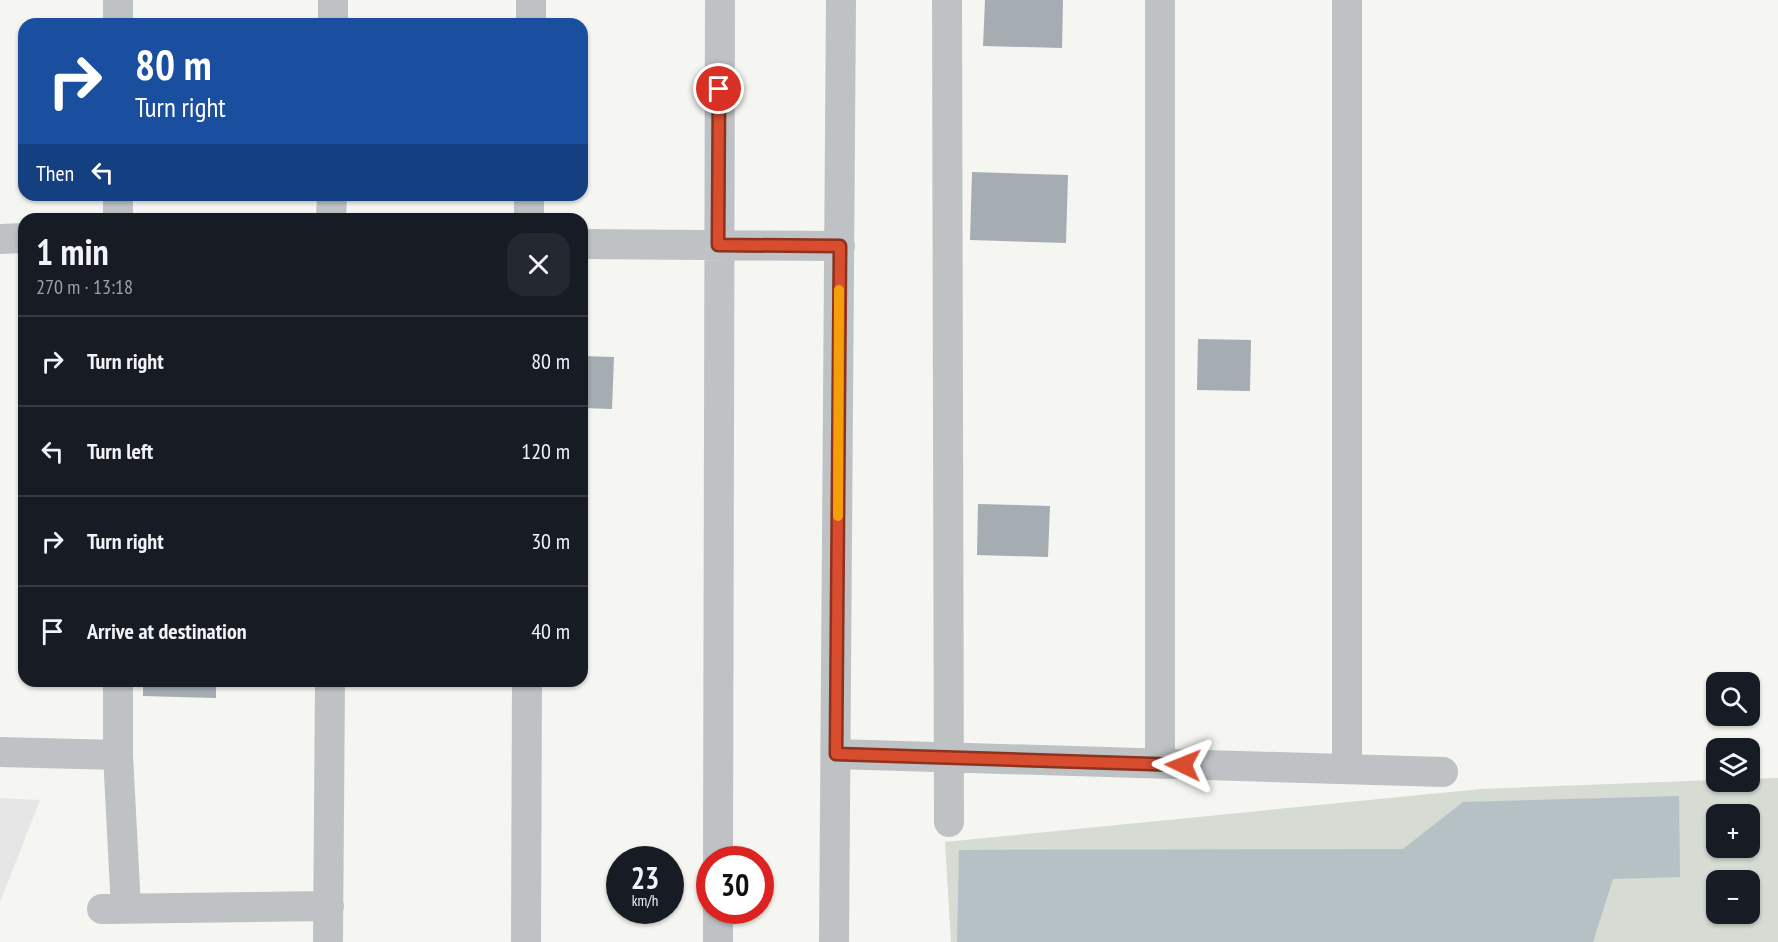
<!DOCTYPE html>
<meta charset="utf-8">
<style>
body{margin:0;font-family:"PT Sans Narrow",sans-serif;background:#242831;color:#f1f3f6;height:100vh;display:flex;flex-direction:column;font-size:22px;white-space:nowrap}
*{box-sizing:border-box;margin:0}
p{font-size:20px;color:#9ea1a6}
.icon{flex:none;width:33px;height:33px;fill:none;stroke:currentColor;stroke-width:2;stroke-linecap:round;stroke-linejoin:round}
.map{position:relative;flex:1;overflow:hidden}
.side{position:absolute;left:18px;top:213px;width:570px;height:474px;display:flex;flex-direction:column;background:#171b24;border-radius:18px;box-shadow:0 2px 4px #0004}
.side>*{flex:none}
.hud{position:absolute;left:18px;top:18px;width:570px;height:183px;border-radius:18px;box-shadow:0 2px 4px #0004;background:#1a4fa0;color:#fff;overflow:hidden}
.buttons{position:absolute;left:1706px;top:672px;display:grid;gap:12px}
.buttons a{display:grid;place-items:center;width:54px;height:54px;border-radius:12px;background:#171b24;box-shadow:0 2px 4px #0004;font-size:30px}
.speed{position:absolute;left:606px;top:846px;display:flex;gap:12px;font-size:30px;font-weight:700;text-align:center}
.speed>*{display:grid;place-content:center;width:78px;height:78px;border-radius:50%;background:#171b24;box-shadow:0 2px 4px #0004;line-height:1}
.speed small{font-size:15px;font-weight:400}
.speed .limit{border:9px solid #d22;background:#fff;color:#111}
.pin{position:absolute;display:grid;place-items:center;width:51px;height:51px;color:#fff;margin:-26px;border:3px solid #fff;border-radius:50%;box-shadow:0 2px 6px #0007}
.me{position:absolute;width:66px;margin:-33px;rotate:272deg;stroke-linejoin:round;filter:drop-shadow(0 0 4px #0008)}
.turn{display:flex;align-items:center;gap:21px;height:126px;padding:0 18px;font-size:27px}
.turn .icon{width:78px;height:78px;stroke-width:2.5}
.turn b{display:block;font-size:42px;line-height:51px}
.then{display:flex;align-items:center;height:57px;padding:0 18px;background:#0003;gap:12px;font-size:22px}
.round{display:grid;place-items:center;flex:none;width:63px;height:63px;border-radius:18px;background:#242831}
.summary{display:flex;align-items:center;justify-content:space-between;height:102px;padding:0 18px}
h1{font-size:36px;font-weight:700;line-height:45px}
ul{padding:0;list-style:none}
li{display:flex;align-items:center;gap:18px;height:90px;padding:0 18px;border-top:2px solid #363941}
li div{flex:1}
li b{display:block;font-size:22px}
li em{font-style:normal}
.map>svg:first-child{display:block}
</style>
<div class="map">
<svg width="1778" height="942" viewBox="0 0 1778 942">
<rect width="100%" height="100%" fill="#f5f5f1"/>
<path fill="#e5e6e5" d="M0,798L40,800L0,902Z"/>
<path fill="#d6dbd3" fill-rule="evenodd" d="M1778,778V942H951L945,842L1481,789L1716,780L1749,782V779ZM1716,814H1749V848H1716ZM1716,880H1749V914H1716Z"/>
<path fill="#b5c1c5" d="M1679,796L1680,877L1613,879L1593,942H957L959,850L1403,849L1463,802Z"/>
<path fill="#a5adb2" d="M985,0H1063L1062,48L983,46Z
M972,172L1068,175L1066,243L970,240Z
M1198,339L1251,340L1250,391L1197,390Z
M582,356L614,357L612,409L582,408Z
M978,504L1050,506L1048,557L977,555Z
M143,681H216V698L143,696Z"/>
<g fill="none" stroke-linecap="round" stroke-linejoin="round">
<path stroke="#bec2c5" stroke-width="30" d="M947,0L949,822
M1160,0V764
M118,24V0
M333,24V0
M531,24V0
M118,219V195
M331,219L332,195
M529,219V195
M0,239L24,238
M582,244L840,246
M118,681V755L126,908
M0,752L118,755
M836,754L1443,772
M1347,769V0
M718,860L720,0
M102,909L329,906
M328,942L330,681
M526,942L527,681
M718,942V910
M834,942L841,0"/>
</g>
<g fill="none" stroke-linecap="round" stroke-linejoin="round">
<defs>
<path id="route" d="M719,89L718,245L840,246L836,754L1183,765"/>
</defs>
<use href="#route" stroke="#8c321e" stroke-width="15"/>
<use href="#route" stroke="#d84d2e" stroke-width="10"/>
<path stroke="#f59e0b" stroke-width="10" d="M838,516L839,290"/>
</g>
</svg>
<div class="buttons">
<a><svg class="icon" aria-label="search" viewBox="0 0 24 24"><circle cx="10" cy="10" r="6"/><path d="M15 15l6 6"/></svg></a>
<a><svg class="icon" aria-label="layers" viewBox="0 0 24 24"><path d="M12 4l9 5-9 5-9-5zM3 14l9 5 9-5"/></svg></a>
<a>+</a>
<a>−</a>
</div>
<div class="speed"><div>23<small>km/h</small></div><div class="limit">30</div></div>
<div class="pin" style="left:719px;top:89px;background:#d93025"><svg class="icon" aria-label="arrive" viewBox="0 0 24 24"><path d="M6 21V4h12l-3 4 3 4H6"/></svg></div>
<svg class="me" style="left:1183px;top:765px" viewBox="-20 -20 40 40"><path d="M0-17L14 15 0 8-14 15z" fill="#d84d2e" stroke="#fff" stroke-width="4"/></svg>
<div class="hud">
<div class="turn"><svg class="icon" aria-label="right" viewBox="0 0 24 24"><path d="M7 20v-9h11M14 6l5 5-5 5"/></svg><div><b>80 m</b>Turn right</div></div>
<div class="then">Then<svg class="icon" aria-label="left" viewBox="0 0 24 24"><path d="M17 20v-9H6M10 6l-5 5 5 5"/></svg></div>
</div>
<section class="side">
<div class="summary"><div><h1>1 min</h1><p>270 m · 13:18</p></div><a class="round"><svg class="icon" aria-label="close" viewBox="0 0 24 24"><path d="M6 6l12 12M18 6L6 18"/></svg></a></div>
<ul>
<li><svg class="icon" aria-label="right" viewBox="0 0 24 24"><path d="M7 20v-9h11M14 6l5 5-5 5"/></svg><div><b>Turn right</b></div><em>80 m</em></li>
<li><svg class="icon" aria-label="left" viewBox="0 0 24 24"><path d="M17 20v-9H6M10 6l-5 5 5 5"/></svg><div><b>Turn left</b></div><em>120 m</em></li>
<li><svg class="icon" aria-label="right" viewBox="0 0 24 24"><path d="M7 20v-9h11M14 6l5 5-5 5"/></svg><div><b>Turn right</b></div><em>30 m</em></li>
<li><svg class="icon" aria-label="arrive" viewBox="0 0 24 24"><path d="M6 21V4h12l-3 4 3 4H6"/></svg><div><b>Arrive at destination</b></div><em>40 m</em></li>
</ul>
</section>
</div>
